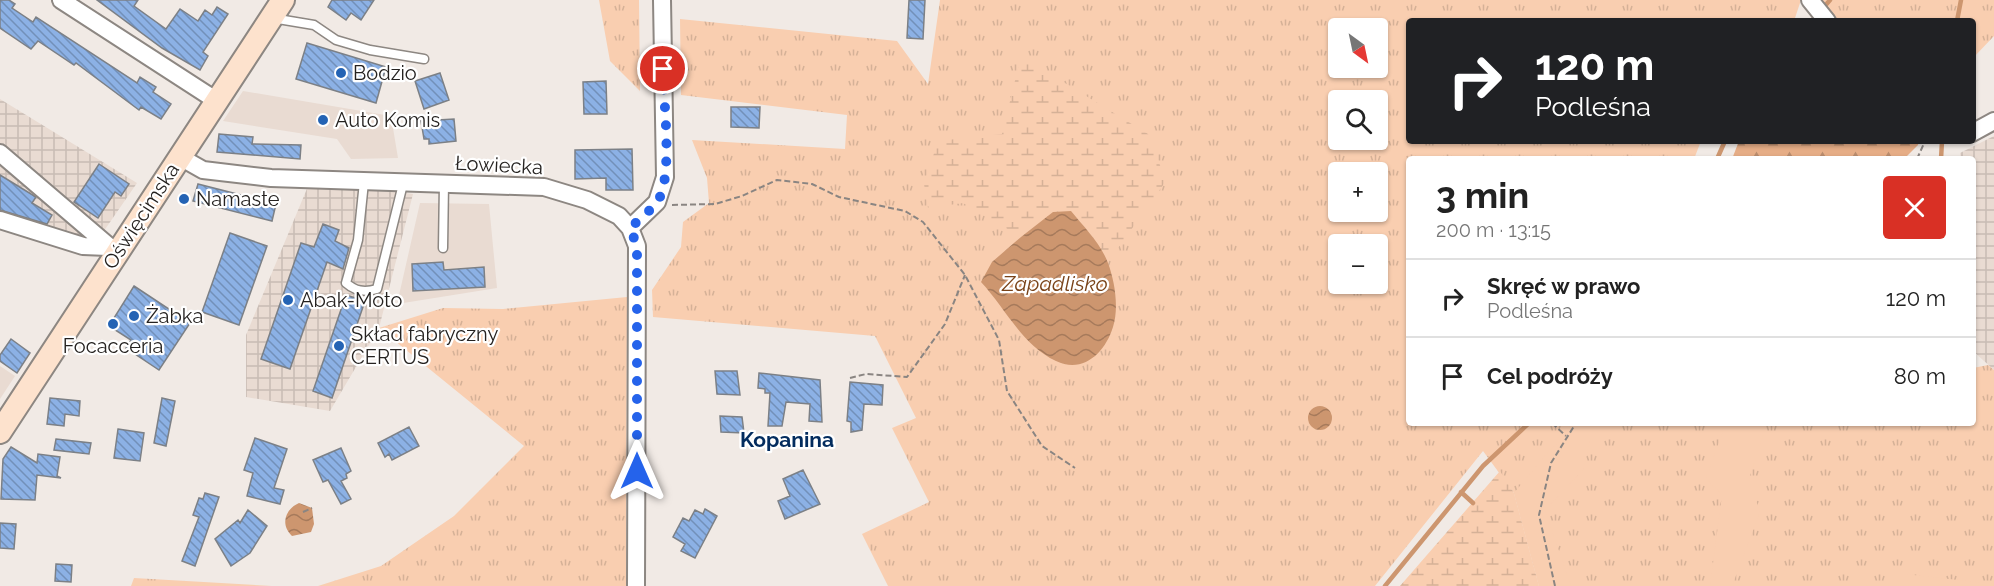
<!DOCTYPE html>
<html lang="pl">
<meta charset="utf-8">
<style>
body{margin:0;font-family:Raleway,sans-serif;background:#f2f2f2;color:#222;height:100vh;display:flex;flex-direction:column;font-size:22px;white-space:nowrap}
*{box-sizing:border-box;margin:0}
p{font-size:20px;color:#767676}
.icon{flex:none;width:33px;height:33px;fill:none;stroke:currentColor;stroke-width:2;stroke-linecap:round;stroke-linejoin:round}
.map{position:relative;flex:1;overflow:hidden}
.side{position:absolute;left:1406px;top:156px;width:570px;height:270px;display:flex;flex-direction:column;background:#fff;border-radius:6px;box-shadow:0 2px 4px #0004}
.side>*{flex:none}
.banner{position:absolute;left:1406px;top:18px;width:570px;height:126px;border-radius:6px;box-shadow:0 2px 4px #0004;background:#202124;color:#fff;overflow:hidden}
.needle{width:39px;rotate:147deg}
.buttons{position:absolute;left:1328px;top:18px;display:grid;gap:12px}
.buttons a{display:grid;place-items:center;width:60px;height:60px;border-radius:6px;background:#fff;box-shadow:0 2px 4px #0004;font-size:30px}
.pin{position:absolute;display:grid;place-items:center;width:51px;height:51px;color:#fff;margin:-26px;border:3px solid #fff;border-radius:50%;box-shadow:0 2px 6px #0007}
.me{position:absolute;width:66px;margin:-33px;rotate:0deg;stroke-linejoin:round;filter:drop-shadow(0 0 4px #0008)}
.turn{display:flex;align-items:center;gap:21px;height:126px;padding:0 30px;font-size:27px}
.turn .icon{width:78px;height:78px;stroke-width:2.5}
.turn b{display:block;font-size:42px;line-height:51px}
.round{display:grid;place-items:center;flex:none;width:63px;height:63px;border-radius:6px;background:#f2f2f2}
.head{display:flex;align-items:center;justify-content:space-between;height:102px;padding:0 30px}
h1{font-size:36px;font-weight:700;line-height:45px}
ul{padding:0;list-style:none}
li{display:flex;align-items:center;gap:18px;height:78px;padding:0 30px;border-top:2px solid #e0e0e0}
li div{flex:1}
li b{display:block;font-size:22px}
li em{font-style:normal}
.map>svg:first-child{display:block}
</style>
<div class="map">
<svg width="1994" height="586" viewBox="0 0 1994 586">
<defs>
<pattern id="industrial-grid" width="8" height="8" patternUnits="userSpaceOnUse" patternTransform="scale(1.5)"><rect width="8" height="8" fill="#e9dbd2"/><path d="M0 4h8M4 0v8" fill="none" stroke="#c8bcb4"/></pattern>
<pattern id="grass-tufts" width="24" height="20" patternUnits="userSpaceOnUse" patternTransform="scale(1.5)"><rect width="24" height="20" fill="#f9ceb0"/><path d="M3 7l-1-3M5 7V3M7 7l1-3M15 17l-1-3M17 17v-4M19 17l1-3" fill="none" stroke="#d5b197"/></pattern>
<pattern id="forest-firs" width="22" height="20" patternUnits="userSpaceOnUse" patternTransform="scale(1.5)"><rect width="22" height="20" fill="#e6ad86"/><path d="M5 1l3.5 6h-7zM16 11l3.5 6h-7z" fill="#ba8c6d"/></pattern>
<pattern id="wetland-marsh" width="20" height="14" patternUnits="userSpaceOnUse" patternTransform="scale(1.5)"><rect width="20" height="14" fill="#f9ceb0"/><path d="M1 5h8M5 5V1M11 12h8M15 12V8" fill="none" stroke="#d5b197"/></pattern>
<pattern id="water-waves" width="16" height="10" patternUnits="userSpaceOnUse" patternTransform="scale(1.5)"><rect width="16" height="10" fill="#cd966f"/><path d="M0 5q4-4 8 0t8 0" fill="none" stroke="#a67a5b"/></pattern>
<pattern id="building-back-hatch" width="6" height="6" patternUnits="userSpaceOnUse" patternTransform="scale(1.5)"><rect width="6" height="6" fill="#8cb1e5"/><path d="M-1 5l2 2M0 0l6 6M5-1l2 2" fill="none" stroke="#7290b9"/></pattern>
</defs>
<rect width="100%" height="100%" fill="#f1eae5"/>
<path fill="#e9dbd2" d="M243,91L391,116L398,158L351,159L337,139L223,121Z
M420,203L489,204L497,288L397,304Z
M0,366L15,376L0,399Z"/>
<path fill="url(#industrial-grid)" d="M0,99L137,183L88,254L0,219Z
M1994,136V370L1973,351L1972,282L1976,267L1972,247V159H1961L1960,153Z
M311,179L413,194L379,328L330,411L246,397V335Z"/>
<path fill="url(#grass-tufts)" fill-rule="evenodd" d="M599,0H639L640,91L610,61Z
M940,0H1801L1794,21H1408V141H1701L1694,159H1408V423H1972L1973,368L1988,365L1994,370V586H1539L1514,493L1483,451L1375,586H888L862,534L929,502L892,428L916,418L875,336L653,317L652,290L681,247L683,222L709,203L707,178L692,140L845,149L847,115L681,95L680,19L897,41L928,84ZM1338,28H1377V68H1338ZM1338,100H1377V140H1338ZM1338,172H1377V212H1338ZM1338,244H1377V284H1338Z
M1817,0H1994V36L1973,58L1972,21H1834Z
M627,297L626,586H318L381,566L454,516L524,446L379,328L443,308L503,309Z
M134,578L272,586H131Z"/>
<path fill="url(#forest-firs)" d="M1739,141H1919L1918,145L1904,159H1732Z"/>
<path fill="url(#wetland-marsh)" d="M1021,56L1148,134L1166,181L1108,262L1093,238L1053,212L1021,237L963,203L928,208L924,184L938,141L1002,134Z
M1500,471L1514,493L1539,586H1400Z"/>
<path fill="#f9ceb0" d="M1580,423H1605L1590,441L1583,470L1545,510L1571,586H1539L1514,493L1548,452Z
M1726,423H1767L1749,479L1760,512L1732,586H1710L1722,495L1706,478Z
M1905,574L1994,584V586H1901Z"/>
<path fill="url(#water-waves)" d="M1071,211C1084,227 1101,244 1108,263C1115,282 1119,308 1113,327C1105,353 1083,374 1056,361C1022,345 1006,309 981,282L992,262L1021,237L1053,212Z
M1308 418a12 12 0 1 1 24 0a12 12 0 1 1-24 0Z
M299,503L312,508L314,524L311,532L292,536C280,525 285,509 299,503Z"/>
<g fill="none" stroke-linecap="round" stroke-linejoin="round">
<path stroke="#cd966f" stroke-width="4.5" d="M1812,21L1830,0
M1957,21L1961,0
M1717,159L1725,141
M1941,159L1942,141
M1461,492L1473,503
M1385,586L1483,466L1529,423"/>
</g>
<path fill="url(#building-back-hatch)" stroke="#7c8086" stroke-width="1.5" d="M0,0H9L15,4L12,8L33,22L36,17L137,83L140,77L156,87L153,92L171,104L161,119L141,107L139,110L76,63L74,65L38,41L31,49L0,28Z
M97,0H138L134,6L166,29L180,9L198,21L205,10L212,15L217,7L228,14L203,52L208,56L200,70L162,48Z
M332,0H374L361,20L351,13L346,20L328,7Z
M909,0H925L923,39L907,38Z
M307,43L386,67L376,103L296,79Z
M440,73L449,100L424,109L415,81Z
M606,81L607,114H584L583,82Z
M731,107H760L759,128L731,127Z
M454,119L456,141L429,144V139H424L421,121Z
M219,134L253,137L252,144L301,145L300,159L217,152Z
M632,149L633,190H606V178L575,179V150Z
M99,164L129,184L121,196L115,192L98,218L74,202Z
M0,175L36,197L32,203L52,215L47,224L0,210Z
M198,184L276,204L272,221L193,201Z
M323,224L339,230L335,241L349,248L343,269L327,262L290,369L261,359L301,243L314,247Z
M230,233L267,246L239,325L202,312Z
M443,262L444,270L484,267L485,287L413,291L412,264Z
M134,286L190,323L159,370L126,348L131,340L109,326Z
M346,295L365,301L332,398L313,391Z
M11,339L30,353L17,373L0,361V355Z
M715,371H737L740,395L717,394Z
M759,373L820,380L822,422L809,421L810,404L786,402L782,426H768L770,393H765V389L758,388Z
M850,382L883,385L882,405L864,404L862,430L851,432V422L847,421Z
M50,398L80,401L79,416L65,414L64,426L47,424Z
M162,398L175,401L166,446L154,443Z
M720,416L742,417L744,433L721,432Z
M409,427L419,446L392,460L389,454L385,457L378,443Z
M118,429L144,433L140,461L114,458Z
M255,438L287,449L274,488L284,490L280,504L247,496L253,473L244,470Z
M56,439L91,443L89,454L54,450Z
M11,447L37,463L38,454L60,457L57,476L61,478L37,475L35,500L1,499L3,459Z
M341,448L351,471L346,474L347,478L341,481L351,499L341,504L328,480L323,482L313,460Z
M803,470L820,504L785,519L778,501L790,496L783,479Z
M205,493L219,497L195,566L182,561L199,517L193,515L199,498L203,499Z
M705,509L717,516L695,558L681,551L685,544L673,537L683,518L689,521L695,510L703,514Z
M248,510L267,526L250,553L231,566L215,539L238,520L240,523Z
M0,523L16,524L14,549L0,548Z
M56,564L72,565L71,582L55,581Z"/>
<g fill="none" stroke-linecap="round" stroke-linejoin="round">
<defs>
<path id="lane" d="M272,18L314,25L336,40L370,50L424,59
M364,182L358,240L346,283C355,291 364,293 377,289L403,184
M443,248L444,183"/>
<path id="street" d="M61,0L217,101
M1810,0L1827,21
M1972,133L1994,121
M0,153L117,253
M180,157L203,170L271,178L544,187L587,200L619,216L630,228L637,246L636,586
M0,220L83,246L108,247
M630,228L657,202L665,177L662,0"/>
<path id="secondary" d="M0,432L283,0"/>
</defs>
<use href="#lane" stroke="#8d8782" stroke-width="11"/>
<use href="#street" stroke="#8d8782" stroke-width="20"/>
<use href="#secondary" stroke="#8d8782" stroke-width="26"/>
<path stroke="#8a8582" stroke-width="2" stroke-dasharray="6 3" stroke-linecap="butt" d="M1917,159L1925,141
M672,205L715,204L742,196L777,180L812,184L839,197L905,211L923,222L965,275L999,340L1007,391L1042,446L1075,468
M850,378L866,374L907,377L945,324L965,275
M1552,423L1566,436
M303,512L312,508
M1555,586L1539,515L1551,463L1576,423"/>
<use href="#lane" stroke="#fff" stroke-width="8"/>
<use href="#street" stroke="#fff" stroke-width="16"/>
<use href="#secondary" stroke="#fde2cd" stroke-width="22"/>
</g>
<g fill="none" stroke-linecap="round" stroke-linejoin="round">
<path stroke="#2563eb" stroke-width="10" stroke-dasharray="0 18" d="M637,471V246L630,228C639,220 650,211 657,202C674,179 663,99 663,69"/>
</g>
<g fill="#2463b4" stroke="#fff" stroke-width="2">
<circle cx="341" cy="73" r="6"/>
<circle cx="323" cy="120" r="6"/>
<circle cx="184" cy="199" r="6"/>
<circle cx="288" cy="300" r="6"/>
<circle cx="134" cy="316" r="6"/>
<circle cx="113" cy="324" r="6"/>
<circle cx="339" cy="346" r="6"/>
</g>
<g text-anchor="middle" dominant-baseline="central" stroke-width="4.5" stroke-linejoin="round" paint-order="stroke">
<g font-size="20" fill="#252220" stroke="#fff" text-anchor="start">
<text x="353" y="73">Bodzio</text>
<text x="335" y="120">Auto Komis</text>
<text x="196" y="199">Namaste</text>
<text x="300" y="300">Abak-Moto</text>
<text x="146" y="316">Żabka</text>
<text x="351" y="334">Skład fabryczny<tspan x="351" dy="23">CERTUS</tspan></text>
<text x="113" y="346" text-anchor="middle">Focacceria</text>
</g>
<g font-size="20" fill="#252220" stroke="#fff">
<text transform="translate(499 165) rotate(3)">Łowiecka</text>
<text transform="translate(141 216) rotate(-57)">Oświęcimska</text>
</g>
<g font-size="21" font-style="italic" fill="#794319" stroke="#fff">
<text x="1055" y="283">Zapadlisko</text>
</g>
<g font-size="21" font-weight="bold" fill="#032c5e" stroke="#fff">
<text x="787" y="439">Kopanina</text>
</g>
</g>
</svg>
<div class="buttons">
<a><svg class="needle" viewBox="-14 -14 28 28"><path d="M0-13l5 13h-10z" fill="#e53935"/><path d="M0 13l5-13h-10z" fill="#767676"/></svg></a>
<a><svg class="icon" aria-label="search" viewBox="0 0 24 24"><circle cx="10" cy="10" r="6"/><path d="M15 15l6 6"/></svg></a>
<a>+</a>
<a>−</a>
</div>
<div class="pin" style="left:663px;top:69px;background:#d93025"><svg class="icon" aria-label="arrive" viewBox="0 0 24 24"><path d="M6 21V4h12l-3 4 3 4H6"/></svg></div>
<svg class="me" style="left:637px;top:471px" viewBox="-20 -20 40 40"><path d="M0-17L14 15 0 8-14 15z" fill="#2563eb" stroke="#fff" stroke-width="4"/></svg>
<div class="banner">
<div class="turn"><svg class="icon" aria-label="right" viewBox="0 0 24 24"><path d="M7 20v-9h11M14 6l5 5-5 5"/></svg><div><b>120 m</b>Podleśna</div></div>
</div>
<section class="side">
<div class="head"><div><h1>3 min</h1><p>200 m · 13:15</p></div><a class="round" style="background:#d93025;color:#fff"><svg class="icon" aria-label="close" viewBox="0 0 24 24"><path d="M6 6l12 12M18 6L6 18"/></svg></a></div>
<ul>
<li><svg class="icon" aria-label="right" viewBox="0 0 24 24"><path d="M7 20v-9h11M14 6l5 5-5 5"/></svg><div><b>Skręć w prawo</b><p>Podleśna</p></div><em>120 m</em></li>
<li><svg class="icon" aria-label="arrive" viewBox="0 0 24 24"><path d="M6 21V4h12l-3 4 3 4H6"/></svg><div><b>Cel podróży</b></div><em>80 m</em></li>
</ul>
</section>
</div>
